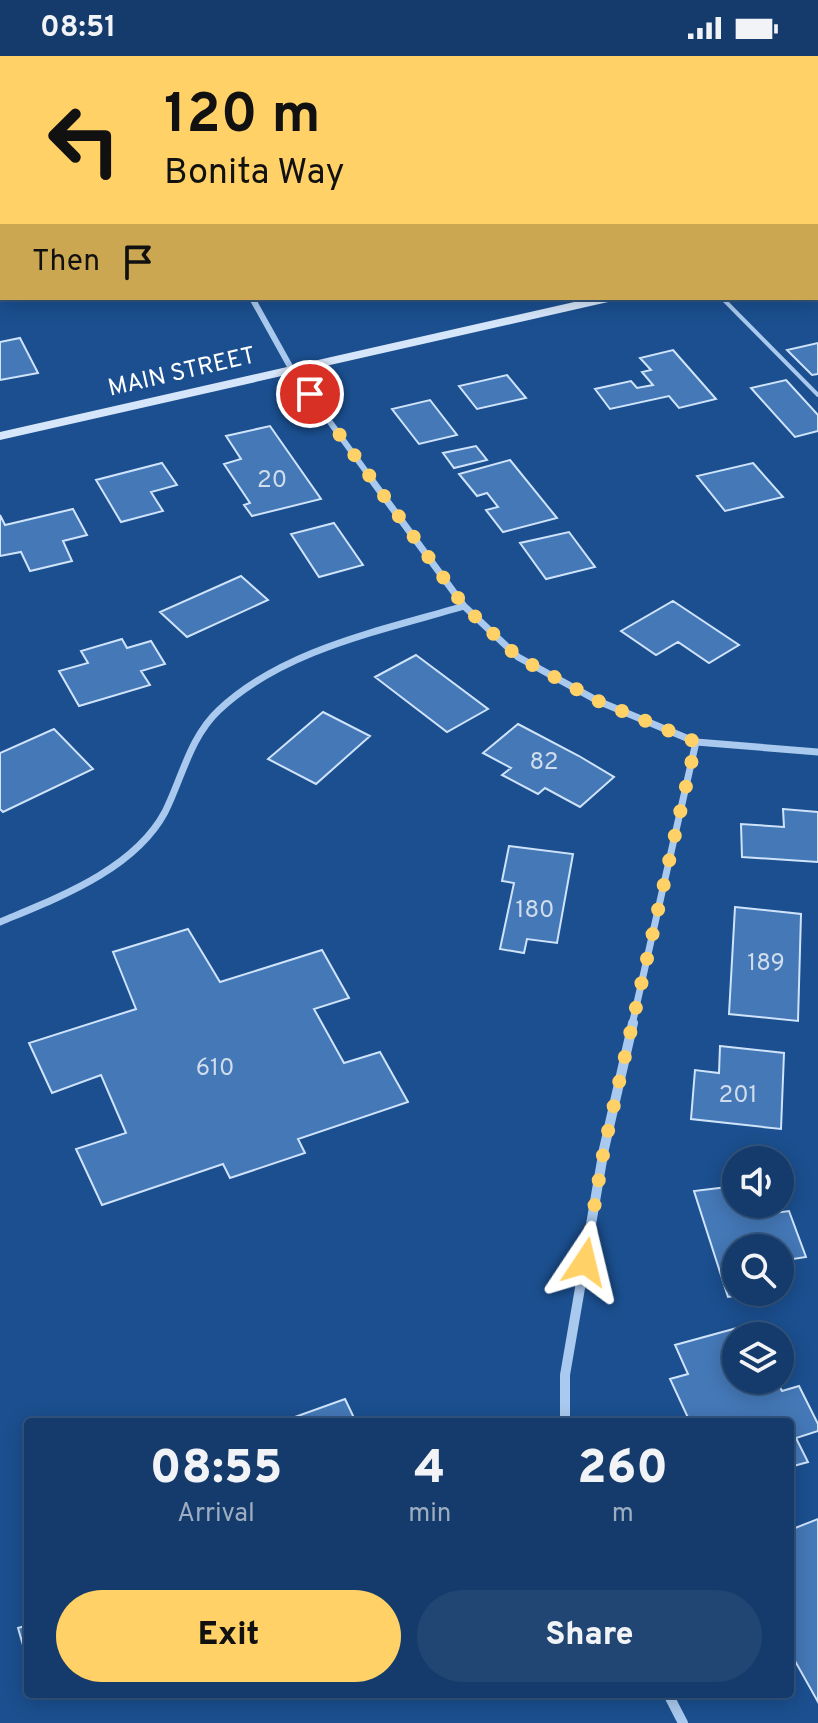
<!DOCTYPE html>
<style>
body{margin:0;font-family:Overpass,sans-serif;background:#214673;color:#f1f3f6;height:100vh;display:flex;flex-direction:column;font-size:30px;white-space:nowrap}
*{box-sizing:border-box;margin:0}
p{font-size:26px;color:#9dadc1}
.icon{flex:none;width:44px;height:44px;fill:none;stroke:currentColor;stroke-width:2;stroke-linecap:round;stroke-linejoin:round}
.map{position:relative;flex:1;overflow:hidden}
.drawer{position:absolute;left:24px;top:1362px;width:770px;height:280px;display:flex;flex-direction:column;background:#143b6b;border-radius:8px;box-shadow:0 4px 20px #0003,0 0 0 2px #33557e}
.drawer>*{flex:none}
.top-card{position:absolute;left:0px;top:0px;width:818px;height:244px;box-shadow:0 4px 20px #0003,0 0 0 2px #33557e;background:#ffd166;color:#111;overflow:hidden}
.buttons{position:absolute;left:722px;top:1090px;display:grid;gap:16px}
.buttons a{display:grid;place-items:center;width:72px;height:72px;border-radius:50%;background:#143b6b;box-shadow:0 4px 20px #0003,0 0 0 2px #33557e;font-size:40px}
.pin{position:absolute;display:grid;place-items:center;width:68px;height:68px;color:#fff;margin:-34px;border:4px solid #fff;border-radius:50%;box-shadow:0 2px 8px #0007}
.me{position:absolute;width:88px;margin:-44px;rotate:10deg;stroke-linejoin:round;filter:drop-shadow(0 0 6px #0008)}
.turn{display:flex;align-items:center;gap:28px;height:168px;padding:0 32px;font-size:36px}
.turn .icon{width:104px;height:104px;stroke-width:2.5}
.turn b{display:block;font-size:56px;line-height:68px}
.then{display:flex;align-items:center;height:76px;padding:0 32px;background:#0003;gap:16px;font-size:30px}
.eta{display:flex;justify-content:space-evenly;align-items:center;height:136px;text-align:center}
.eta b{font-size:48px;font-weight:800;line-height:56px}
.primary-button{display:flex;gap:16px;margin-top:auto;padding:16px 32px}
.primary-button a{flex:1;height:92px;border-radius:48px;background:#ffd166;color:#111;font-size:32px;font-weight:800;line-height:92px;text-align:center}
.primary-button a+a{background:#214673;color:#f1f3f6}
.status{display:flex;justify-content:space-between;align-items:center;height:56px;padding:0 40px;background:#143b6b;direction:ltr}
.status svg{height:22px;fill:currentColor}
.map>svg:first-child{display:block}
</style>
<div class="status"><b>08:51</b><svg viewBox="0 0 49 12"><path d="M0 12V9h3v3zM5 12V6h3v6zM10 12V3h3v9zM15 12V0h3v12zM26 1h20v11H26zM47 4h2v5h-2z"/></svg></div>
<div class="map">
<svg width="818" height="1667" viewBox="0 0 818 1667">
<rect width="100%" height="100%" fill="#1b4f8f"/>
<path fill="#4478b7" stroke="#cfe3fa" stroke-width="2" d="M0,0H73L74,2H2V18Z
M186,0H269L271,2H188Z
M20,282L38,317L0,324V286Z
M818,287V318L812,319L787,294Z
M673,294L716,343L679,352L669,340L610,353L595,333L631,325L637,332L653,329L642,316L651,314L640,302Z
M507,319L526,342L477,353L459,330Z
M786,324L818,359V375L795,381L751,332Z
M430,344L457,379L419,388L392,353Z
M270,370L321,443L252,460L244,449L250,447L224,408L241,403L226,380Z
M476,390L487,404L454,412L443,397Z
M510,404L557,462L503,476L486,454L498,451L487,437L477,440L459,418Z
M162,407L177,429L151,436L163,455L121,466L96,424Z
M753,407L783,441L725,455L697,420Z
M73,453L87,479L63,485L72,505L30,515L21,496L0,500V459L5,469Z
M334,467L363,509L319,521L291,478Z
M569,476L595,511L546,523L520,487Z
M241,520L268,544L187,581L160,556Z
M673,545L739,589L709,607L678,586L656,599L621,575Z
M122,583L127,592L151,585L165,608L141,615L150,629L79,650L59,615L88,607L81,595Z
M416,599L488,653L447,676L375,621Z
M323,656L370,680L316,728L268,703Z
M518,668L579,700L614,721L580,751L545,732L538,738L502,719L511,712L483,697Z
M54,673L93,713L3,756L0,753V697Z
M783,753L818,756V806L742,801L741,768L784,771Z
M509,790L573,798L557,887L527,883L524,897L500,893L514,827L502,825Z
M735,851L801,858L798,965L729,958Z
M188,873L220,926L322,894L349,942L314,953L344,1007L380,996L408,1046L298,1083L305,1097L230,1122L223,1108L102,1149L76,1093L126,1077L101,1019L52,1037L29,987L136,953L113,896Z
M720,990L784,997L781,1073L691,1063L695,1014L719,1017Z
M736,1130V1148H764L767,1158L789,1155L806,1201L780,1205V1192H736V1236H760L728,1241L694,1135Z
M748,1269L753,1280H736V1324H776L782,1335L799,1330L818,1368V1375L796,1382L808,1406L790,1411V1366H690L670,1323L688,1318L675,1289Z
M345,1343L356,1366H281Z
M818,1463V1646L790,1596V1474Z
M28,1569V1603H27L18,1572Z"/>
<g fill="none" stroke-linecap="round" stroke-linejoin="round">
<path stroke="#a9c9ee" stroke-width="4" d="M722,242L818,339"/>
<path stroke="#a9c9ee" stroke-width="6" d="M705,0L709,2
M252,242L292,314L373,425"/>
<path stroke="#a9c9ee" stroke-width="7" d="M371,423L464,550L518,601L598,645L696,686L818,696
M0,866C57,842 134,814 165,756C182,722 190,681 219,654C284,593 381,575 464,550
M632,969L696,686"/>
<path stroke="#a9c9ee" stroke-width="10" d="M565,1366V1319L604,1093L633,967
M668,1638L683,1667"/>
<path fill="#d6e6fa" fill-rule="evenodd" d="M816,191H818V197H816Z
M592,242H614L608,246L0,384V376Z"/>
</g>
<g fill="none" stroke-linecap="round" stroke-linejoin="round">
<path stroke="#ffd166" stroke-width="14" stroke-dasharray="0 25.2" d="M310,338L464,550L518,601L598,645L696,686L604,1093L585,1206"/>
</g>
<g text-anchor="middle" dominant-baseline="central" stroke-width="6" stroke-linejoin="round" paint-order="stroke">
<g font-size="24" fill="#fff" stroke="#1b4f8f">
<text transform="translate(182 317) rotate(-13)">MAIN STREET</text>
</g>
<g font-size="24" fill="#d0dded">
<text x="272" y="425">20</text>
<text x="544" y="707">82</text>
<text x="535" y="855">180</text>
<text x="766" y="908">189</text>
<text x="215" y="1013">610</text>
<text x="738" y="1040">201</text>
</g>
</g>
</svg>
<div class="buttons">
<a><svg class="icon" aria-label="sound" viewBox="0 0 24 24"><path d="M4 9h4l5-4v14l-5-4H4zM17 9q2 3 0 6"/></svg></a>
<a><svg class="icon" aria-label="search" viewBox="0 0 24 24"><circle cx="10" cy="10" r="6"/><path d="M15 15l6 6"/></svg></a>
<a><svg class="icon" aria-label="layers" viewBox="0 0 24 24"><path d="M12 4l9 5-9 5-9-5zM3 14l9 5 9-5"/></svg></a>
</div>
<div class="pin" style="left:310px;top:338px;background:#d93025"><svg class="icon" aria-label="arrive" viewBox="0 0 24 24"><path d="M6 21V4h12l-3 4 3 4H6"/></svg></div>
<svg class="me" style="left:585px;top:1206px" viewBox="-20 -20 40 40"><path d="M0-17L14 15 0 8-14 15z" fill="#ffd166" stroke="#fff" stroke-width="4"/></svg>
<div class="top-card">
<div class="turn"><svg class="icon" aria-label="left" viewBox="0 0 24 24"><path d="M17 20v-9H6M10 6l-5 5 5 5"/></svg><div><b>120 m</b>Bonita Way</div></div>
<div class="then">Then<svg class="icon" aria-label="arrive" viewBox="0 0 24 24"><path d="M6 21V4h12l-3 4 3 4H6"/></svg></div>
</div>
<section class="drawer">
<div class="eta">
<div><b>08:55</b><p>Arrival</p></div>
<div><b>4</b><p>min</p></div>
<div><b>260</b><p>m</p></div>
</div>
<div class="primary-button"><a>Exit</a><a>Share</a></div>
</section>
</div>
